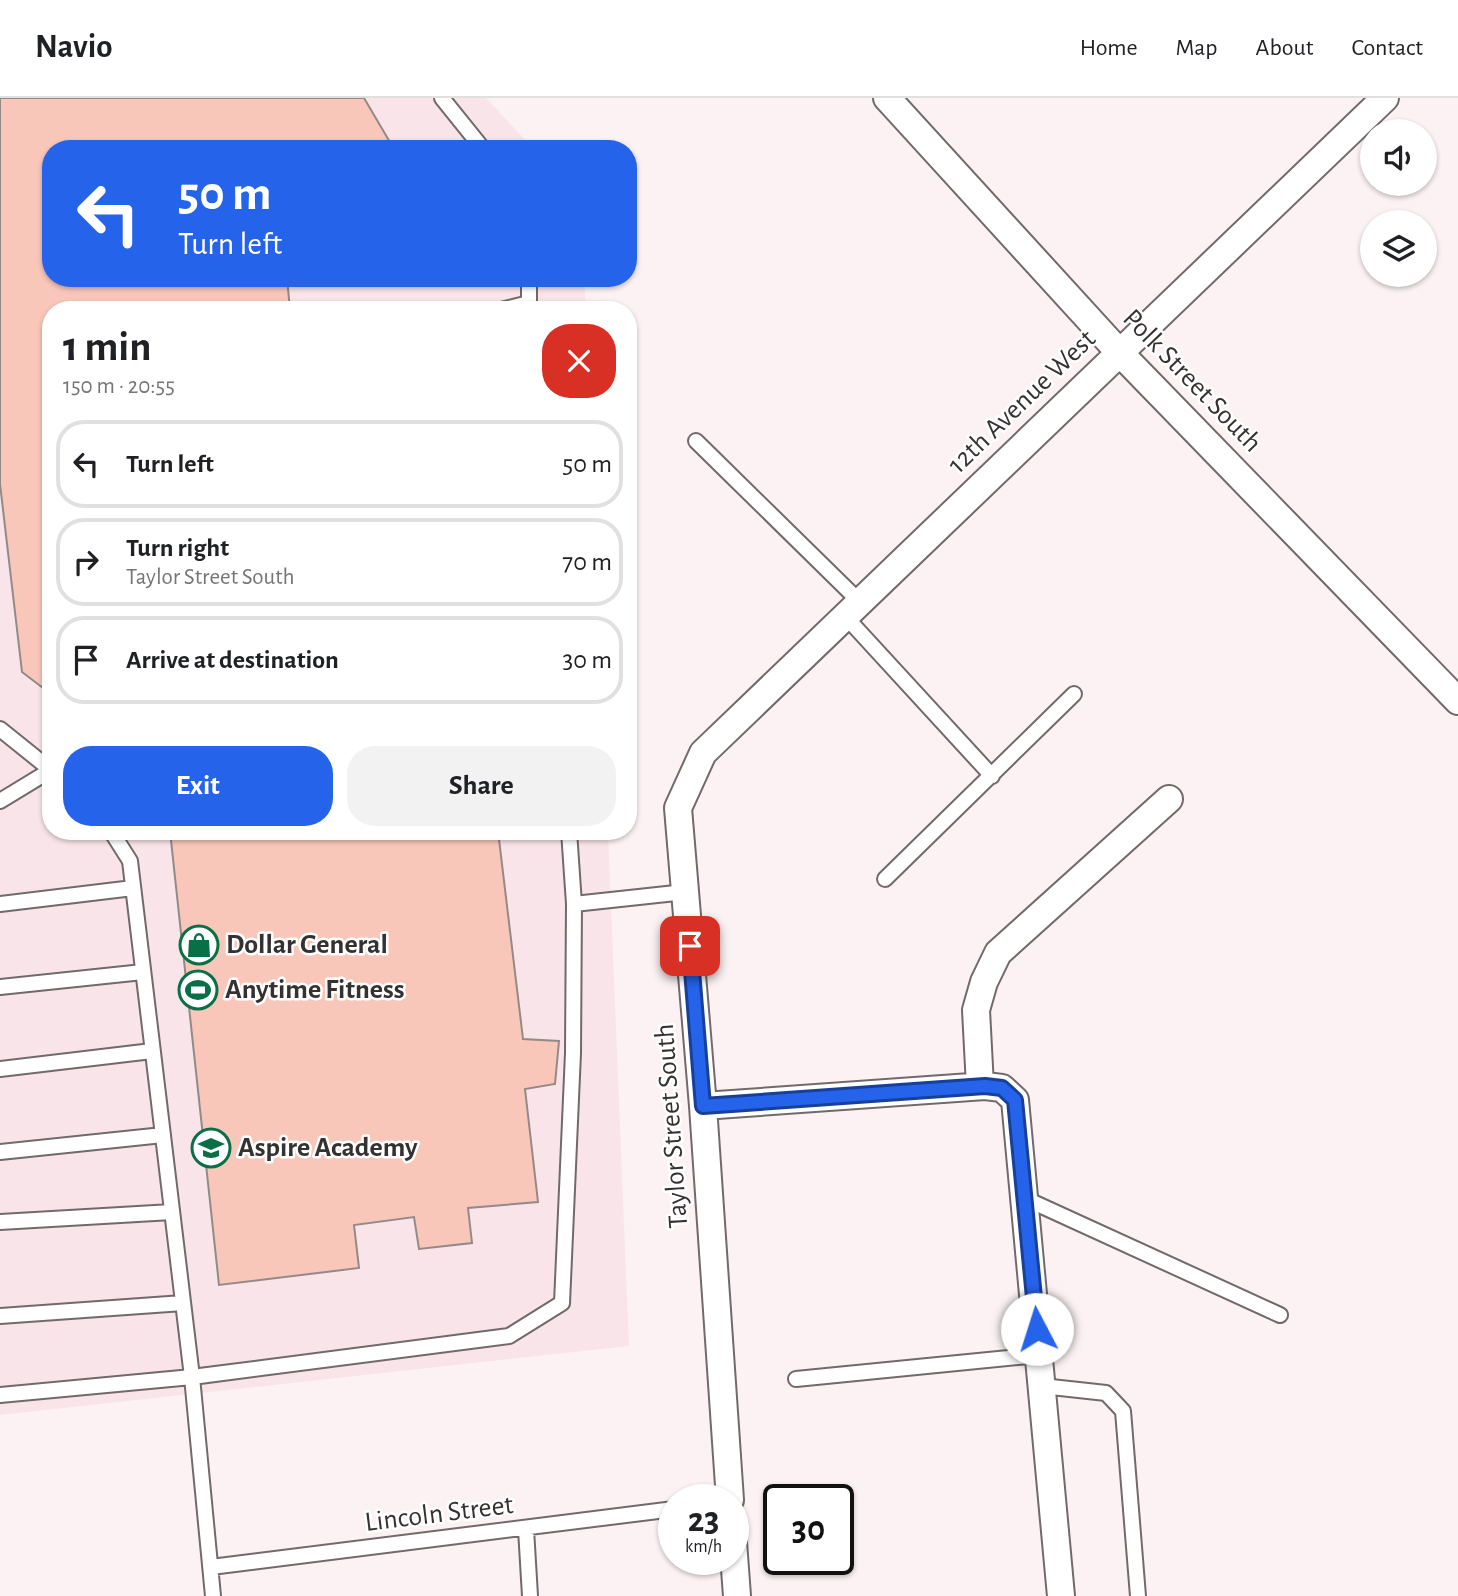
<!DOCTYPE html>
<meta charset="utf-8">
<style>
body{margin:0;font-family:"Alegreya Sans",sans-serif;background:#f2f2f2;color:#202124;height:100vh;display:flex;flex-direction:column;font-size:26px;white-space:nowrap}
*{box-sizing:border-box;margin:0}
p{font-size:23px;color:#757577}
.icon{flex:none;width:38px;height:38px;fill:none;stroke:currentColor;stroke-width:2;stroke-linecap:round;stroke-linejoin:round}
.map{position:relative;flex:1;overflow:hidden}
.drawer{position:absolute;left:42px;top:203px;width:595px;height:539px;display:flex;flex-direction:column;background:#fff;border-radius:28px;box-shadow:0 2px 5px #0004}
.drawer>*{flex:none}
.hud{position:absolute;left:42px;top:42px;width:595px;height:147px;border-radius:28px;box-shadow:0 2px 5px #0004;background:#2563eb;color:#fff;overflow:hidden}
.buttons{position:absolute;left:1360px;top:21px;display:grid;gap:14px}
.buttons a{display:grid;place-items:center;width:77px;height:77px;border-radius:50%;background:#fff;box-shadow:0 2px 5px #0004;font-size:35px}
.speed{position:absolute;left:658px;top:1386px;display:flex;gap:14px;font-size:35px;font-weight:700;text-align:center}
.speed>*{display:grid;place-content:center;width:91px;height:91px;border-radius:50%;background:#fff;box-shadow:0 2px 5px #0004;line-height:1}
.speed small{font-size:18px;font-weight:400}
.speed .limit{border:4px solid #111;border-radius:10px;background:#fff;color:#111}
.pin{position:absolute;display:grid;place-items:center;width:60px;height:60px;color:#fff;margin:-30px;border-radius:14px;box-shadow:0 4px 10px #0006}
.me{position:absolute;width:77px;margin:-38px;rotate:355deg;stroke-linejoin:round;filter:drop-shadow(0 0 5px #0008)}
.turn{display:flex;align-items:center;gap:24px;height:147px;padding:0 21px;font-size:32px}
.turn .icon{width:91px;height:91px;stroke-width:2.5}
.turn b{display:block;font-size:49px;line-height:60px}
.round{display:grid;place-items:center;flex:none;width:74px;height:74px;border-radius:28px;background:#f2f2f2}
.head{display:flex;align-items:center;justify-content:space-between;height:119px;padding:0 21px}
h1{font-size:42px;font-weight:600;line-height:52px}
.action{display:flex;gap:14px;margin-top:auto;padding:14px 21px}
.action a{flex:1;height:80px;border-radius:28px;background:#2563eb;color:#fff;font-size:28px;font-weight:600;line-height:80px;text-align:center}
.action a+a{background:#f2f2f2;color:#202124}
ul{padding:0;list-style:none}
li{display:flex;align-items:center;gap:21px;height:88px;margin:0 14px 10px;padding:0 7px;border:4px solid #e0e0e0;border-radius:28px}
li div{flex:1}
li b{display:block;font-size:26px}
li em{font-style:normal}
header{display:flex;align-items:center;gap:42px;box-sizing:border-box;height:98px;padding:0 35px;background:#fff;border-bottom:2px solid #e0e0e0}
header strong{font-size:33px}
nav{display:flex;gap:38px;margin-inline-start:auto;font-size:24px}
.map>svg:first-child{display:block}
</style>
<header>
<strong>Navio</strong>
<nav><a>Home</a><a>Map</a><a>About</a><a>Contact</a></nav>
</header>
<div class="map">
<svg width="1458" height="1498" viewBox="0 0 1458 1498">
<rect width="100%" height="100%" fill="#fcf2f4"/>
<path fill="#f9e5e9" d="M0,0H486L534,51H51V180H584L586,212H51V733H608L629,1248L0,1317Z"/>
<path fill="#f8c7ba" stroke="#938a88" stroke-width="2" d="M0,0H364L394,51H51V180H287L290,212H51V596L22,574L0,386Z
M170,733H498L523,941L559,943L555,986L525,991L538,1104L468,1110L472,1145L419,1151L414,1119L354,1127L359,1170L219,1187Z"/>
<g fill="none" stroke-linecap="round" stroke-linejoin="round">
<defs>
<path id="service" d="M442,0L483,51
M529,180V212
M501,212L529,205
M696,343L860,504
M845,518L992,678
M0,631L51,672
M0,703L51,672
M569,733L574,806L685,794
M885,781L1074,596
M0,806L133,790
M0,889L143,874
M0,971L152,953
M0,1054L163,1037
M1024,1100L1280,1217
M0,1124L172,1114
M0,1218L183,1205
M796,1281L1039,1257
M1042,1288L1106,1295L1123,1313L1138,1498
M0,1297L192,1279L130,763L111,733
M526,1431L530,1498
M211,1469L674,1411
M213,1498L192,1279L509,1238L562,1205L573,955L574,806"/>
<path id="minor" d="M887,0L1119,254L1458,603
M980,988L976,912L984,884L998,855L1169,701
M703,1008L985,988L1002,990L1015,1002L1061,1498
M730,1402L703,1008L678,710L703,655L1385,0
M733,1444L737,1498"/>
</defs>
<use href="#service" stroke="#72696b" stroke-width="18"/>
<use href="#minor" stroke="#72696b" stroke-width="30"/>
<use href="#service" stroke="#fff" stroke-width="14"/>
<use href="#minor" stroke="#fff" stroke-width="26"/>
</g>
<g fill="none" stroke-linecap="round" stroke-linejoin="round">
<defs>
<path id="route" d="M690,848L703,1008L985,988L1002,990L1015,1002L1037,1231"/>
</defs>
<use href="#route" stroke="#184099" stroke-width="18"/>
<use href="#route" stroke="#2563eb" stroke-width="12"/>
</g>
<defs>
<symbol id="shop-ring" viewBox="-11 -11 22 22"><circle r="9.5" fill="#fff" stroke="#086f46" stroke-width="1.5"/><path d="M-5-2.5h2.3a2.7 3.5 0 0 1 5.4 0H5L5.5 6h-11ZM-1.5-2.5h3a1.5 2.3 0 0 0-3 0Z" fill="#086f46"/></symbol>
<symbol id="stadium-ring" viewBox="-11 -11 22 22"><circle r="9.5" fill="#fff" stroke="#086f46" stroke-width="1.5"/><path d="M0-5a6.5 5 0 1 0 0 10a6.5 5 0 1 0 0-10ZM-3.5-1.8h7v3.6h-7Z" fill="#086f46"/></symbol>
<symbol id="school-ring" viewBox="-11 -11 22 22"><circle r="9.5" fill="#fff" stroke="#086f46" stroke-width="1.5"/><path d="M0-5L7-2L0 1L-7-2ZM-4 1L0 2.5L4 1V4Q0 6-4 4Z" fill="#086f46"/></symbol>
</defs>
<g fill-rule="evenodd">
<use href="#shop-ring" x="177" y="825" width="44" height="44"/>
<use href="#stadium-ring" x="176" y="870" width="44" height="44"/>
<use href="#school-ring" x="189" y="1028" width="44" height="44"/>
</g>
<g text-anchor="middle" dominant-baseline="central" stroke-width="5" stroke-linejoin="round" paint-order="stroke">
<g font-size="28" fill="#353131" stroke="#fff">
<text transform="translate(1192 283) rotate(46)">Polk Street South</text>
<text transform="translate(1022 304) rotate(-44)">12th Avenue West</text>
<text transform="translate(672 1028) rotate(-94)">Taylor Street South</text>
<text transform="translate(439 1416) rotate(-7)">Lincoln Street</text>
</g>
<g font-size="28" font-weight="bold" fill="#353131" stroke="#fff" text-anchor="start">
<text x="226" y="847">Dollar General</text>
<text x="225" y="892">Anytime Fitness</text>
<text x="238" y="1050">Aspire Academy</text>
</g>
</g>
</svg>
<div class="buttons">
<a><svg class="icon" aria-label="sound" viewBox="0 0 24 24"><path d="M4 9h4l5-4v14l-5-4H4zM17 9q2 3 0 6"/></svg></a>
<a><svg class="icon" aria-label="layers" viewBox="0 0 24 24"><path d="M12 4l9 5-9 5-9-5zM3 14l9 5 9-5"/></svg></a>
</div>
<div class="speed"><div>23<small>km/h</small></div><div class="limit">30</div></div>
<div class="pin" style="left:690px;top:848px;background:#d93025"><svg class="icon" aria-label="arrive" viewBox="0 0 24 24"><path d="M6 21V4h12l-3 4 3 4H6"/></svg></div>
<svg class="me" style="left:1037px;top:1231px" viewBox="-20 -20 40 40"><circle r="19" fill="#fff"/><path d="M0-13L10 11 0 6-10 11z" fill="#2563eb"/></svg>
<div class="hud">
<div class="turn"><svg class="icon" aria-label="left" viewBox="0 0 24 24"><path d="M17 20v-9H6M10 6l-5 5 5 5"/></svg><div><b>50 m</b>Turn left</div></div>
</div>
<section class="drawer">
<div class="head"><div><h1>1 min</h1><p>150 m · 20:55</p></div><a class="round" style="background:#d93025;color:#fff"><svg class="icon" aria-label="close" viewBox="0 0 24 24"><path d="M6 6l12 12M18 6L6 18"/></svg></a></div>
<ul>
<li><svg class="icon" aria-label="left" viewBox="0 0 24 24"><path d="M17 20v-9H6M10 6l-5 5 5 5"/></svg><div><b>Turn left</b></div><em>50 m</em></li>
<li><svg class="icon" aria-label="right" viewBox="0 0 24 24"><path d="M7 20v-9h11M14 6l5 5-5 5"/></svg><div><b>Turn right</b><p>Taylor Street South</p></div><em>70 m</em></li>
<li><svg class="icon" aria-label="arrive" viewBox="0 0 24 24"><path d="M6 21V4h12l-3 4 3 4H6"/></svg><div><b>Arrive at destination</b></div><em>30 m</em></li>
</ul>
<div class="action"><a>Exit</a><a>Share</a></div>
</section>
</div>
